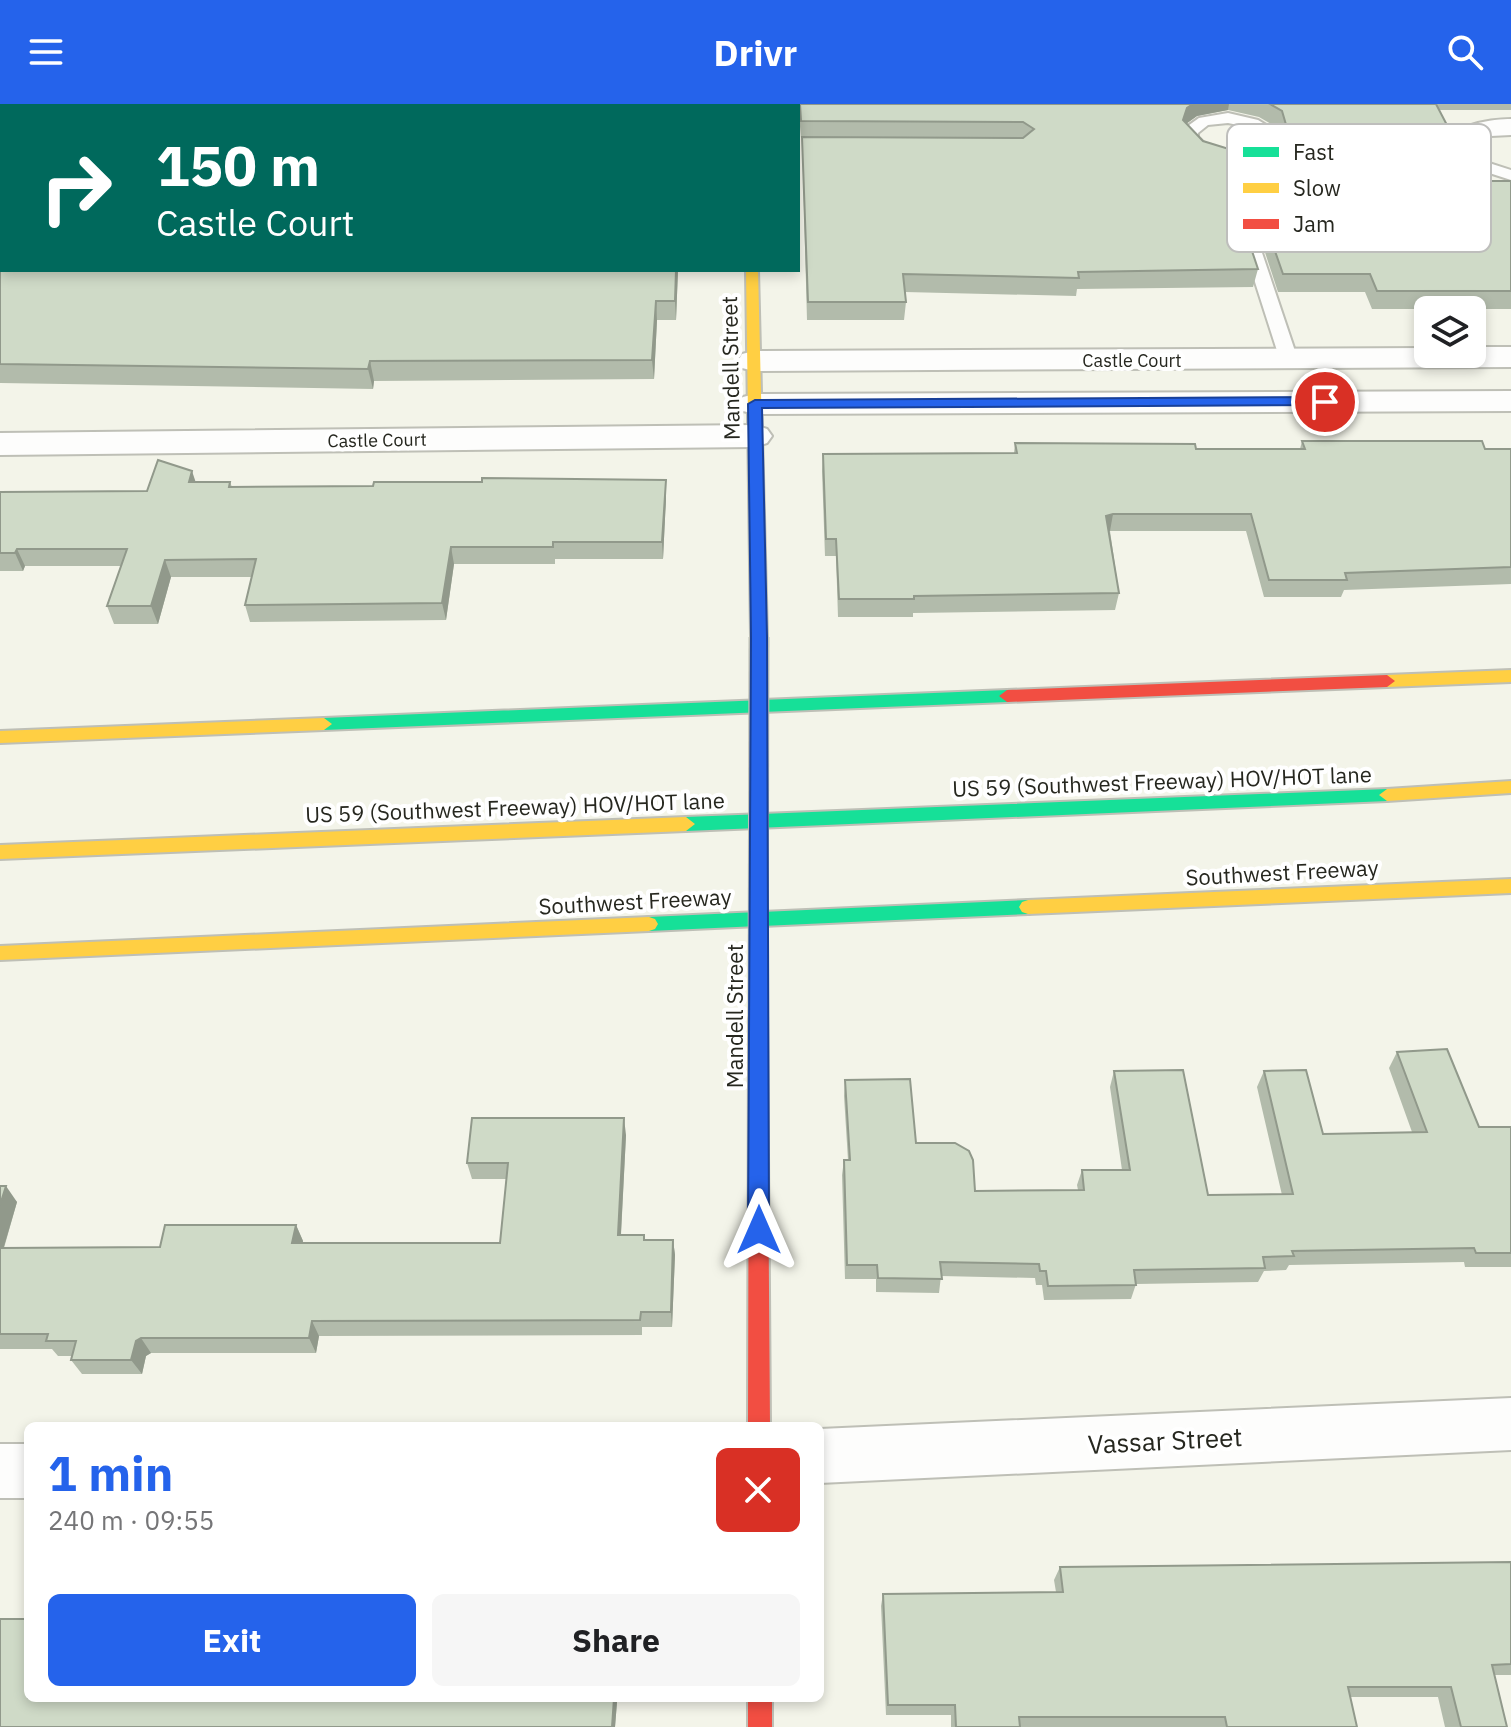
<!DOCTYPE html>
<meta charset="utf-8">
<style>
body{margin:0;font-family:"IBM Plex Sans",sans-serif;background:#f6f6f6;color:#202124;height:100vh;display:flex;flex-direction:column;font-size:30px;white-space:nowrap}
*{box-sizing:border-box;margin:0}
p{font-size:26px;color:#757577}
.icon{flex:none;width:44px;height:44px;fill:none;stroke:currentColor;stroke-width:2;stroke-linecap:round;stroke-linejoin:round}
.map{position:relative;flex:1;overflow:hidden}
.sheet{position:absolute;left:24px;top:1318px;width:800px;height:280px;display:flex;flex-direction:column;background:#fff;border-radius:12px;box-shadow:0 4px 12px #0003}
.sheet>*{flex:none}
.top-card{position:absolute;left:0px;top:0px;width:800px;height:168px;box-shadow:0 4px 12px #0003;background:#00695c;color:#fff;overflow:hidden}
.controls{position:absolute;left:1414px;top:192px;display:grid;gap:16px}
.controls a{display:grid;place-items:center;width:72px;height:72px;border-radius:12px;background:#fff;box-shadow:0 4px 12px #0003;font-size:40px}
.pin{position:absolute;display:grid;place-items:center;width:68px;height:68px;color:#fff;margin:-34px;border:4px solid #fff;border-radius:50%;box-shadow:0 2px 8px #0007}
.me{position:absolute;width:88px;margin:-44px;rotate:0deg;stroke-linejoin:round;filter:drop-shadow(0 0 6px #0008)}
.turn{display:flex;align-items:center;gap:28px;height:168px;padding:0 24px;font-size:36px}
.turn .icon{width:104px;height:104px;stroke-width:2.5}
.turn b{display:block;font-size:56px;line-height:68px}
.round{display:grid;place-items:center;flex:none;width:84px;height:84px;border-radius:12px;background:#f6f6f6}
.summary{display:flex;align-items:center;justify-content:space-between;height:136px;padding:0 24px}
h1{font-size:48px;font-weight:700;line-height:60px;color:#2563eb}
.cta{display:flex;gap:16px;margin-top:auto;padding:16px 24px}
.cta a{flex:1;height:92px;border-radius:12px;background:#2563eb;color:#fff;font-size:32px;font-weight:700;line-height:92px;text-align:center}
.cta a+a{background:#f6f6f6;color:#202124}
header{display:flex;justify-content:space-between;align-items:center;height:104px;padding:0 24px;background:#2563eb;color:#fff;font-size:36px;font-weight:700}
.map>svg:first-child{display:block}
</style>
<header><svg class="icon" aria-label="menu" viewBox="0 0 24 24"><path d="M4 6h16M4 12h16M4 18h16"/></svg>Drivr<svg class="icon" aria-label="search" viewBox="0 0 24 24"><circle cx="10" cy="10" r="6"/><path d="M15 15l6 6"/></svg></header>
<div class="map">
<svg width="1511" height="1623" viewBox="0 0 1511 1623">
<rect width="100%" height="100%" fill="#f3f4e9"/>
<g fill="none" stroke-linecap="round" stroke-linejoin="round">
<defs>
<path id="lane" d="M1228,9L1258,16L1276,27L1280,44C1254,72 1204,62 1182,34L1185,24L1199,14ZM1228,19L1248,23L1263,32L1264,42C1242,56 1215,53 1198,33V29L1208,21Z
M1464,43L1489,59L1511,66V76L1477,65L1461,53L1443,54L1435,49L1443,44Z
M1247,123L1255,128L1298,256L1295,260H1283L1280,256L1239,128Z"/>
<path id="street" d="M1511,15V31L1491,32L1478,40L1474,54L1464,57L1454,54C1432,22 1492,15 1511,15Z
M0,51H2V69H0Z
M1472,243H1511V263L754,267L742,264L738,257L742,250L754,247L1428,244V250H1472Z
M1511,287V307L755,310L743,307L738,300L743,293L755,290Z
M755,321L767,325L772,332L767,339L755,343L0,351V329Z
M1511,1294V1346L820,1379V1325Z
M0,1340H28V1394H0Z"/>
<path id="fast" d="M1007,586L1015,592L1007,598L324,626L316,620L324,614Z
M1387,685L1395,691L1387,697L686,727L677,720L686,713Z
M1028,796L1034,798L1037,803L1034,808L1028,810L649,827L643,825L640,820L643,815L649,813Z"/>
<path id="slow" d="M742,0H754V2H742Z
M746,166H758L767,533L759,538L751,533Z
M1511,566V578L1387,583L1379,577L1387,571Z
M324,614L332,620L324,626L0,639V627Z
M1511,677V689L1387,697L1379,691L1387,685Z
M686,713L695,720L686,727L0,755V741Z
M1511,775V789L1028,810L1022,808L1019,803L1022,798L1028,796Z
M649,813L655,815L658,820L655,825L649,827L0,856V842Z"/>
<path id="jam" d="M1387,571L1395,577L1387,583L1007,598L999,592L1007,586Z
M758,907L765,909L767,915L770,1322H748L749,915L751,909Z
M748,1594H772V1623H748Z"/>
</defs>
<use href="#lane" stroke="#bebfb6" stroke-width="4"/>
<use href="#street" stroke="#bebfb6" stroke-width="4"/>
<use href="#fast" stroke="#bebfb6" stroke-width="4"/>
<use href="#slow" stroke="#bebfb6" stroke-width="4"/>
<use href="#jam" stroke="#bebfb6" stroke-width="4"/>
<use href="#lane" fill="#fdfdfc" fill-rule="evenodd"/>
<use href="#street" fill="#fdfdfc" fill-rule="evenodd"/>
<use href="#fast" fill="#16e098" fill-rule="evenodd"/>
<use href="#slow" fill="#ffcf43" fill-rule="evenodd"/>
<use href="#jam" fill="#f24e42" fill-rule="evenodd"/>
<defs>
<path id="fast-bridge" d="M758,915L759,533"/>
</defs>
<use href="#fast-bridge" stroke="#bebfb6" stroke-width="21" stroke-linecap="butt"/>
<use href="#fast-bridge" stroke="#16e098" stroke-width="17"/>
</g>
<path fill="#b2bbab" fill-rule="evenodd" d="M0,0H276L275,2H2V20H0Z
M355,0H687L686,2H354Z
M798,0H1511V6H1439L1448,23L1442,39L1476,77H1511V205H1372L1365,188H1278L1258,127L1249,120L1244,123L1258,165L1253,183L1077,185L1076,192L905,188L906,198L904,216H807L802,34H801ZM1228,6L1259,13L1278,24L1282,40L1232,46L1203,37L1186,20L1197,12Z
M0,84L678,166L676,216H657L654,275L374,277L373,285L0,279Z
M1302,337L1511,345V480L1344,486L1341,493H1264L1246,427H1110L1119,489L1115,506L913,509V513H838L836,452H825L822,367L823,350L1014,349L1015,339L1196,345H1300Z
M196,378H230L232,383L666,394L663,455H555V460H454L446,516L250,518L245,501L252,473H171L158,520H114L107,502L121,462H25L23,467H0V388L147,387Z
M1397,948L1479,1023H1511V1163H1465L1464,1158L1289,1161L1286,1166L1264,1167L1258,1178L1136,1180L1131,1195L1044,1196L1042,1181H1036L1035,1174L941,1172L939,1189L876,1188V1175H845L842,1071L844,1056H848L844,992L845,976L916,1039L975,1087L1078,1086L1077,1081L1082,1066H1122L1110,983L1114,967L1208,1091H1282L1257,983L1264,967L1323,1030L1412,1028L1389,964Z
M626,1031L621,1131H644L645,1136H673L675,1151L672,1223H642V1231L319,1232L316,1249H151L146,1252L142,1270H82L71,1256L72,1252H58L52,1245H0V1082L17,1098L4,1144L160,1143L296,1121L303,1137L302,1139H500L506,1075H472L467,1059Z
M1511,1458V1571H1494L1507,1623H1445L1438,1593H1350L1357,1623H951V1611H886L881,1502L883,1490L1056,1488L1054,1476L1060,1463Z
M28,1594H641V1598H617L615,1623H0Z"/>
<path fill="#91998b" d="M265,0H276L275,2H265Z
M1193,0H1229L1228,6L1197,12L1183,22V16L1187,4Z
M1253,103L1249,120L1236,129L1240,111Z
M676,166H678L676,216L675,197Z
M656,197L657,216L654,275L652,256Z
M370,257L374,277L373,285L368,265Z
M192,367L198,385L189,378Z
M666,376V394L663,455L662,438Z
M1113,410L1110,427L1103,429L1106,412Z
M451,443L454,460L446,516L442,499Z
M17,445L25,462L23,467L15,449Z
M165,456L171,473L158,520L151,502Z
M624,1014L626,1031L620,1147L618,1131Z
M6,1082L17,1098L0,1156V1101Z
M296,1121L303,1137L299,1155L292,1139Z
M673,1136L675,1151L672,1223L671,1208Z
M312,1217L319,1232L316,1249L309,1234Z
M141,1234L151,1249L146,1252L142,1270L131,1256L136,1237Z
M614,1594H615L617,1598L615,1623H612Z"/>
<path fill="#cfdac7" stroke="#91998b" stroke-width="2" d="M0,0H265V2H53L0,1Z
M355,0H520V2H354Z
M603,0H685V2H603Z
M800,0H1193L1187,4L1183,16L1203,37L1232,46L1272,40L1456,39L1476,77H1511V187H1377L1370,170H1283L1262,110L1253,103L1240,111L1258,165L1078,168L1079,174L903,170L906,198H808L802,33L1023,34L1034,25L1023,18L801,17Z
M1270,0H1436L1448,23L1287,24L1282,7Z
M0,84H2V166H676L675,197H656L652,256L370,257L368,265L0,260Z
M1302,337H1482L1485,345H1511V463L1345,469L1347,476H1269L1251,410H1113L1106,412L1119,489L914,492V495H839L836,435H826L823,350L1017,349L1015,339L1195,340L1196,345H1305Z
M158,356L192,367L189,378H230L229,383L373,382L374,378H482V374L666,376L662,438H553V443H451L442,499L245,501L256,455L165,456L151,502H107L127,445H17L15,449H0V388L147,387Z
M1447,945L1479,1023H1511V1149H1476L1474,1144L1292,1147L1294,1152L1263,1153L1265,1164L1134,1166L1136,1181L1048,1182L1046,1167H1040L1039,1160L940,1158L942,1175L878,1174L877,1161H847L844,1056H850L845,976L910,975L916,1039H955L969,1047L973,1056L975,1087L1084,1086L1082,1066H1130L1114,967L1183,966L1208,1091L1293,1090L1264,967L1306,966L1323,1030L1427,1028L1397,948Z
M472,1014H624L618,1131H644V1136H673L671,1208H641L640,1216L312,1217L309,1234H141L136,1237L131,1256H71L76,1237H46L48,1230H0V1144L160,1143L165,1121H296L292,1139H500L508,1059H467Z
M0,1082H6L0,1101Z
M1511,1458V1560L1492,1561L1507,1623H1461L1451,1583H1348L1357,1623H1227L1225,1613H1019L1020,1623H956L955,1601H888L883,1490L1063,1488L1060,1463Z
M0,1515H28V1594H614L612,1623H0Z"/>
<path fill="#2563eb" stroke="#184099" stroke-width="2" d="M1325,293L1330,295V301L762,304L767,533L769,1126L766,1132L759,1135L751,1132L748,1126L751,533L748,300L755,296Z"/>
<g text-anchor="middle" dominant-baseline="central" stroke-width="8" stroke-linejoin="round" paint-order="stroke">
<g font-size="18" fill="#26271f" stroke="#fff">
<text x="1132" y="256">Castle Court</text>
<text transform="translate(377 336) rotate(-1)">Castle Court</text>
</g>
<g font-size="22" fill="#26271f" stroke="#fff">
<text transform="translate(730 264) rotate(-91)">Mandell Street</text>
<text transform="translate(1162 677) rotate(-2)">US 59 (Southwest Freeway) HOV/HOT lane</text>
<text transform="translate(515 703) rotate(-2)">US 59 (Southwest Freeway) HOV/HOT lane</text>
<text transform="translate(1282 768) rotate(-3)">Southwest Freeway</text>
<text transform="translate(635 797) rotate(-3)">Southwest Freeway</text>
<text transform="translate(734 912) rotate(-90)">Mandell Street</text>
</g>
<g font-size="26" fill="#26271f" stroke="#fff">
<text transform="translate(1165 1336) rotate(-3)">Vassar Street</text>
</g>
</g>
<rect x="1227" y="20" width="264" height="128" rx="12" fill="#fff" stroke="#bebebc" stroke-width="2"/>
<rect x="1243" y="43" width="36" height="10" fill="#16e098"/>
<rect x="1243" y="79" width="36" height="10" fill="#ffcf43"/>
<rect x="1243" y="115" width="36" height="10" fill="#f24e42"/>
<g font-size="22" fill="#26271f">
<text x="1293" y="56">Fast</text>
<text x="1293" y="92">Slow</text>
<text x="1293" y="128">Jam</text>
</g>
</svg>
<div class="controls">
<a><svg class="icon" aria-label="layers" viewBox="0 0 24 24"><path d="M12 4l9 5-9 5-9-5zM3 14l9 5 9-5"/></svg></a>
</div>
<div class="pin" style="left:1325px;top:298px;background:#d93025"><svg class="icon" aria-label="arrive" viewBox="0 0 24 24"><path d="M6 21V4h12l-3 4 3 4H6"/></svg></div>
<svg class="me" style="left:759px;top:1126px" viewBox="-20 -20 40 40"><path d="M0-17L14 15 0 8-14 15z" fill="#2563eb" stroke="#fff" stroke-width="4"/></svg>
<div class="top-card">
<div class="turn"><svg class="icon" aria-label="right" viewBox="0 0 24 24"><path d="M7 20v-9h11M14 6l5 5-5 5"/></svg><div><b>150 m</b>Castle Court</div></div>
</div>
<section class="sheet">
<div class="summary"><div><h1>1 min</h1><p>240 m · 09:55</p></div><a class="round" style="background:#d93025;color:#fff"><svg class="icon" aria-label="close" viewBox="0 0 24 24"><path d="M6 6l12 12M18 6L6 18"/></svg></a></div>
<div class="cta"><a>Exit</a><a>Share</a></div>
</section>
</div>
